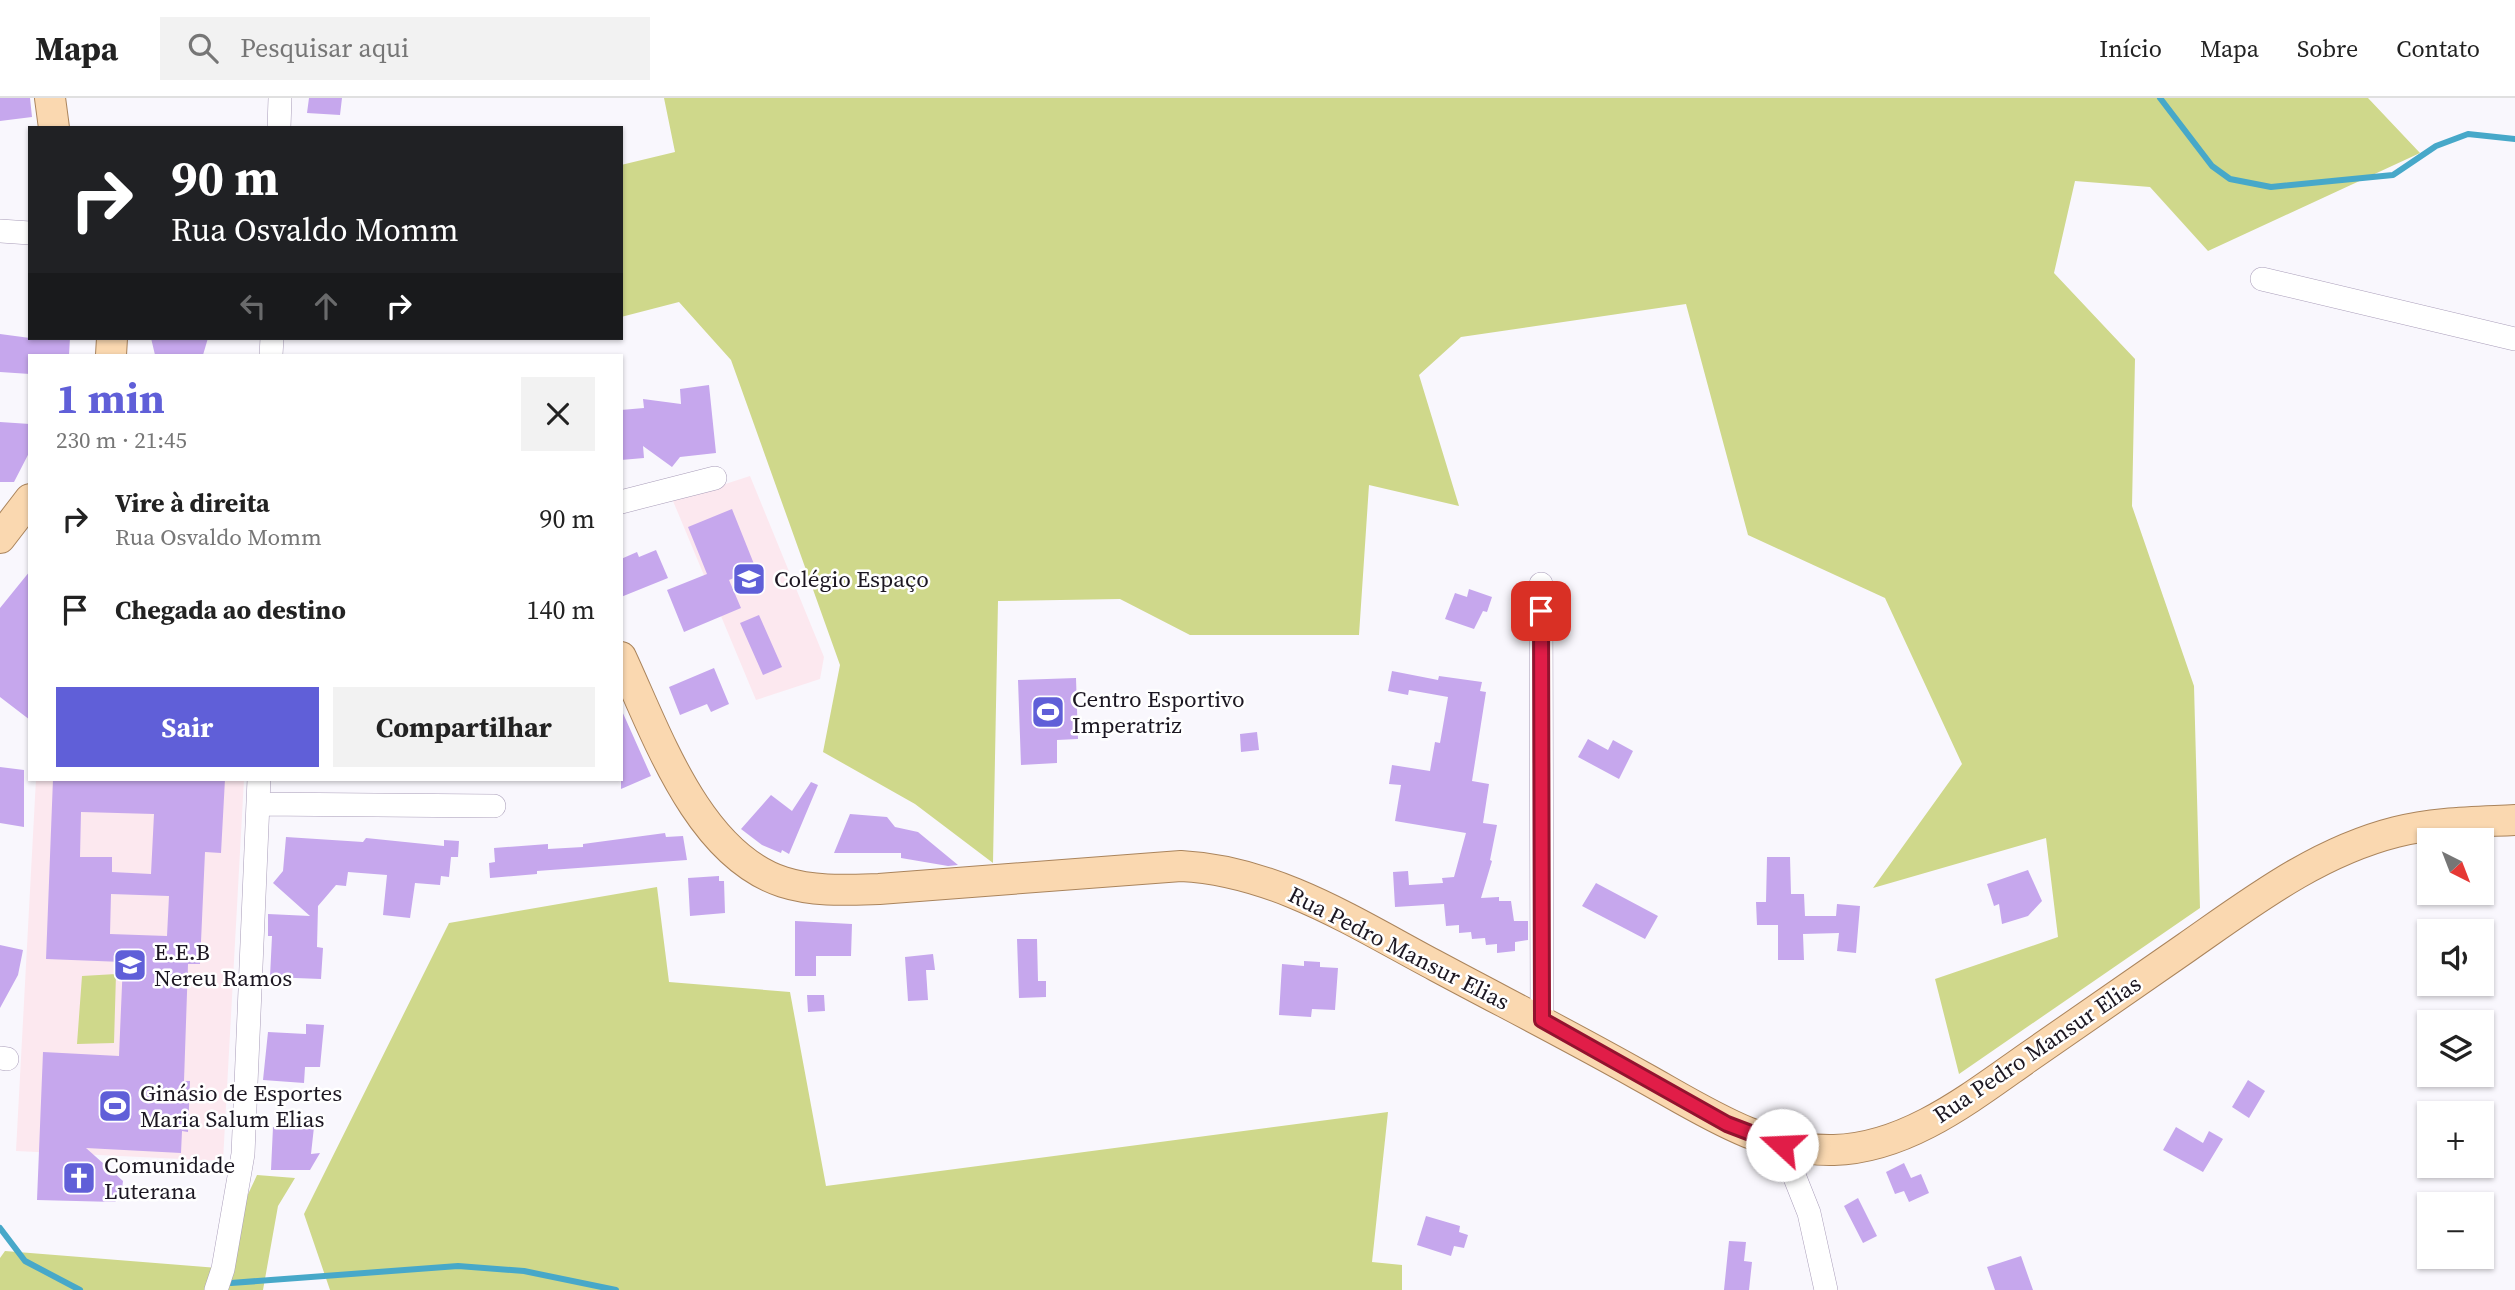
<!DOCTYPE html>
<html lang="pt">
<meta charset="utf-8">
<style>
body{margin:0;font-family:"Source Serif 4",serif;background:#f2f2f2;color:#222;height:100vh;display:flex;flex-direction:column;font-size:26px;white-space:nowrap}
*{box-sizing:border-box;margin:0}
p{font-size:23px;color:#767676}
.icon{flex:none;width:38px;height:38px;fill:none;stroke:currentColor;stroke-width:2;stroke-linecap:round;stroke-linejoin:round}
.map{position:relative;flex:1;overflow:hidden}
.drawer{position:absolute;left:28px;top:256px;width:595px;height:427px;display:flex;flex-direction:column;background:#fff;border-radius:0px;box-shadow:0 2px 5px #0004}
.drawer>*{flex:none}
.guide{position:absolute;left:28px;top:28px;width:595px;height:214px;border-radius:0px;box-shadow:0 2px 5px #0004;background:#202124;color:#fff;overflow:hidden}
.needle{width:46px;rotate:138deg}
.controls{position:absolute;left:2417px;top:730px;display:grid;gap:14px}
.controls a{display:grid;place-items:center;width:77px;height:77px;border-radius:0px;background:#fff;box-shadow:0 2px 5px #0004;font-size:35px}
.pin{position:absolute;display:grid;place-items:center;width:60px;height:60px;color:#fff;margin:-30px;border-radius:14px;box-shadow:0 4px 10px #0006}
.me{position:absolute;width:77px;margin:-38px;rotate:290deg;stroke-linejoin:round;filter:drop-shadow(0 0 5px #0008)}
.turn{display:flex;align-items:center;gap:24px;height:147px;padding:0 28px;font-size:32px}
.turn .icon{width:91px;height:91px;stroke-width:2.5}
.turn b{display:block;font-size:49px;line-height:60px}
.lanes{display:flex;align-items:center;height:66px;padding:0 28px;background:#0003;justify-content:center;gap:35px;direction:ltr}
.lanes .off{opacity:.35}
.round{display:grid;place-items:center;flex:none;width:74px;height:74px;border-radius:0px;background:#f2f2f2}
.headline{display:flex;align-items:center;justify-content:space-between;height:119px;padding:0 28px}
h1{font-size:42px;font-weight:700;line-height:52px;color:#605fd8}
.cta{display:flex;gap:14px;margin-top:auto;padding:14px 28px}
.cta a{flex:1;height:80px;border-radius:0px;background:#605fd8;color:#fff;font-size:28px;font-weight:700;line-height:80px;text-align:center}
.cta a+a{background:#f2f2f2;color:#222}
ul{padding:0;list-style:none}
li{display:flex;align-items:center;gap:21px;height:91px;padding:0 28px}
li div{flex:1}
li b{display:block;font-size:26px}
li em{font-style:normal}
header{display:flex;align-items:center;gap:42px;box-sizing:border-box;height:98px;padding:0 35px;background:#fff;border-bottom:2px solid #e0e0e0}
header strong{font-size:33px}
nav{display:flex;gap:38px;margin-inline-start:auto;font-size:24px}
.search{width:490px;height:63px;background:#f2f2f2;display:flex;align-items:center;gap:18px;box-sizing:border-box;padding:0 24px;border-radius:0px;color:#767676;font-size:26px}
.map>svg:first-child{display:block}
</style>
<header>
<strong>Mapa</strong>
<div class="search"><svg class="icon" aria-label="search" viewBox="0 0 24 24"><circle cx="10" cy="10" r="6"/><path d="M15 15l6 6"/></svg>Pesquisar aqui</div>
<nav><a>Início</a><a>Mapa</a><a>Sobre</a><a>Contato</a></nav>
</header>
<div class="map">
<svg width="2515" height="1192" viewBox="0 0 2515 1192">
<rect width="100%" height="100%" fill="#f9f7fd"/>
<path fill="#fce8ef" d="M750,378L824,559L820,581L756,602L673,403Z
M36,681H244L223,1063L16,1053Z"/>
<path fill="#cfd88b" d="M664,0H2368L2420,55L2208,153L2150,89L2075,83L2054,175L2135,261L2132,408L2194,588L2200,810L1959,976L1935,881L2058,839L2046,740L1873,790L1962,666L1885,500L1748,437L1686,206L1461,239L1419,277L1459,408L1369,387L1359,537H1190L1120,501L998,503L993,765L915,706L823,654L840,567L731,262L679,204L621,219V67L675,54Z
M657,789L669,884L790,894L826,1088L1388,1014L1372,1164L1402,1167V1192H330L304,1116L449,825Z
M116,876L114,945L77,946L82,878Z
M257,1077L295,1080L278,1108L263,1192H223L242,1109Z
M5,1153L218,1170L210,1192H0V1160Z"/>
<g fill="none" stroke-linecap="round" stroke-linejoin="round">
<path stroke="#47a8c9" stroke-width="6" d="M2160,0L2212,68L2230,81L2271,89L2393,77L2436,48L2468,36L2515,41
M0,1130L25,1163L80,1192
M231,1185L458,1168L524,1173L616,1192"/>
</g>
<path fill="#c6a7ed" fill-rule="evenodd" d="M0,0H30L32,19L0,23Z
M309,0H342L340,17L307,15Z
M0,236L30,240H70L69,257H30V276L0,274Z
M151,240H208L203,257H155Z
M709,287L716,355L680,359L672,369L643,348L644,360L621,362V312L644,310L643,301L681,306L680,291Z
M0,324L30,326V353L14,384H0Z
M732,411L756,471L729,482L741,510L684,534L667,492L707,476L688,429Z
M656,452L668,480L621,499V461L637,454L639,459Z
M30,473V622L0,599V510Z
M1469,491L1492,499L1487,514L1483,513L1474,531L1445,521L1455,495L1467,499Z
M759,517L782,569L763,577L740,525Z
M714,570L729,606L711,614L707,606L680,617L669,589Z
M1392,573L1438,582L1439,578L1482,584L1480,593L1486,594L1472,683L1489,686L1483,725L1497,727L1490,762L1492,763L1481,800L1499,799V803H1511L1514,823H1528V842L1515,844V853L1497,855V846L1486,847L1485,840L1472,841L1471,834L1459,835V827L1446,828L1444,806L1395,809L1393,774L1408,773L1409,787L1443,785L1442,780L1454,779L1466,735L1395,723L1401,687L1389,686L1392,667L1430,673L1435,644L1440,645L1448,599L1409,592L1408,597L1388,593Z
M1076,580L1078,641L1057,642V665L1021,667L1018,582Z
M622,613L651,678L621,691V613Z
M1257,634L1259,652L1241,654L1240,636Z
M1588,641L1608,652L1613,642L1633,653L1619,681L1578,659Z
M0,669L24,672V729L0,725Z
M53,681H225L221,755L205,754L200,866H188L184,983H190L188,1034L182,1033L181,1055L86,1050L123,1083L121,1099L115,1104L37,1102L43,954L119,958L123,864L46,861ZM81,714L154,716L151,776L112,774V759H80ZM111,796L169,798L167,838L110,836Z
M811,684L818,687L789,756L782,752L781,755L762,747L741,731L771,697L792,713Z
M850,716L887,719L895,729L918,734L958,767L948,768L901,760V755H834Z
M665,735L666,739L683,738L687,762L537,773V776L490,780L489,765L495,764L494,750L548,746V751L583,749V746Z
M286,739L363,744L366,740L444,748V742L459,743L458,759H451L449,779L441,778L440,787L415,785L410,820L383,817L387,777L348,774L346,788L336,787L318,808L317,849L323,850L321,881L270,879L272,838H268V816L310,818L273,785L283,773Z
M1767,759H1790L1791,796H1804L1805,818H1836L1837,806L1860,808L1856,855L1837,853L1839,835L1803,836L1804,862H1778V827H1757L1756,804H1766Z
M2028,772L2042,803L2028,818L2002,826L1999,806L1994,808L1987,786Z
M719,778V783H724L725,815L690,818L688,780Z
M1596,785L1658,818L1645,841L1582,808Z
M795,823L852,826L851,858H816V878H795Z
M1017,841H1037L1038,883H1046V899L1019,900Z
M0,847L23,852L18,877L0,910Z
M933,856L935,872H926L928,902L908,903L905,859Z
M1304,863L1320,864V869L1338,870L1335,912L1312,911L1311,919L1279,917L1282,866L1304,868Z
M807,897H824L825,913L808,914Z
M306,926L324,927L320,969H305L304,985L263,982L268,934L306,936Z
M2248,982L2265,993L2249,1020L2232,1009Z
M273,1029H314L311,1056L320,1055L310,1072H271Z
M2176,1029L2203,1045L2209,1033L2223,1041L2203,1074L2163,1052Z
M1904,1065L1911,1080L1921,1076L1929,1095L1909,1104L1904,1093L1895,1096L1886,1074Z
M1858,1100L1877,1138L1863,1145L1844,1108Z
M1426,1118L1460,1128L1459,1134L1468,1137L1464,1150L1454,1148L1451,1158L1417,1147Z
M1729,1143L1746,1144L1744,1163L1752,1164L1749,1192H1724Z
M2021,1158L2033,1192H1995L1987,1169Z"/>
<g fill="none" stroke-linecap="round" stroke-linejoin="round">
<defs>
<path id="minor" d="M279,30L280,0
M0,133L30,135
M2262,181L2515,241
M271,257L272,240
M621,404L715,380
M1541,486L1542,922
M258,706L494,708
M0,960L7,961
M1782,1047L1809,1115L1826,1192
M216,1192L223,1171L243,1056L259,681"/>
<path id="major" d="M50,0L54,30
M111,257L112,240
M0,440L30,401
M621,559C656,634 697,756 783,784C814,794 847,792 879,791L1181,768C1276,773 1355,825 1436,868C1505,905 1574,940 1641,978C1701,1011 1763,1054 1834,1052C1907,1050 1970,1000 2027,960C2081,923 2134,886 2187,849C2253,803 2317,754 2396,734C2435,724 2475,724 2515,722"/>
</defs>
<use href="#minor" stroke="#a99db9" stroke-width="24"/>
<use href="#major" stroke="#aa845c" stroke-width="32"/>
<use href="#minor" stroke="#fff" stroke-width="23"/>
<use href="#major" stroke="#fad8b0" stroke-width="30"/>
</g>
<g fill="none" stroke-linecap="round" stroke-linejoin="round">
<defs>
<path id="route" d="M1541,513L1542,922L1727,1026L1782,1047"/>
</defs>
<use href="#route" stroke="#92132f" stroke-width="18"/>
<use href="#route" stroke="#e11d48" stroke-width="12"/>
</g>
<defs>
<symbol id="school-square" viewBox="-11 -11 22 22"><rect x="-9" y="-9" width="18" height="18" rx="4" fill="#605fd8" stroke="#fff"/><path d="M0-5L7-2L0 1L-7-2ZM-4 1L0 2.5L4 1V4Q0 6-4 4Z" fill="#fff"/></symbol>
<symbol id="stadium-square" viewBox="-11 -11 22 22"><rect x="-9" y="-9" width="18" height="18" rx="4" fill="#605fd8" stroke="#fff"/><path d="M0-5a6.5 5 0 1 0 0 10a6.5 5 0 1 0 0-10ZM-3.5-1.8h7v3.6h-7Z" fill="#fff"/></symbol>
<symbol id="church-square" viewBox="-11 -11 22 22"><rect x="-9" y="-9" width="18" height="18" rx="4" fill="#605fd8" stroke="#fff"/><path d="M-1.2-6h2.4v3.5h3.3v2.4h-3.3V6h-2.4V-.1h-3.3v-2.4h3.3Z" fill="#fff"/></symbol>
</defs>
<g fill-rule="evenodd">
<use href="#school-square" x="730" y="462" width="38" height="38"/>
<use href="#stadium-square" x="1029" y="595" width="38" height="38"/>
<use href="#school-square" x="111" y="848" width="38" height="38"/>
<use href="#stadium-square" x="96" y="989" width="38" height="38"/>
<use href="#church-square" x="60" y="1061" width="38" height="38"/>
</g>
<g text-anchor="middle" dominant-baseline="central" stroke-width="5" stroke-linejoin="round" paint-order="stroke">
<g font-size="23" fill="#1c1722" stroke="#fff" text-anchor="start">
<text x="774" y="481">Colégio Espaço</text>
<text x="1072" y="601">Centro Esportivo<tspan x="1072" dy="26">Imperatriz</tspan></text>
<text x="154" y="854">E.E.B<tspan x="154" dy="26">Nereu Ramos</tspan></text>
<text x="140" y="995">Ginásio de Esportes<tspan x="140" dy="26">Maria Salum Elias</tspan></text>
<text x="104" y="1067">Comunidade<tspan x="104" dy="26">Luterana</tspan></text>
</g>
<g font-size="23" fill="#1c1722" stroke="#fff">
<text transform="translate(1399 850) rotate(27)">Rua Pedro Mansur Elias</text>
<text transform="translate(2037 951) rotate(-34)">Rua Pedro Mansur Elias</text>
</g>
</g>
</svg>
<div class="controls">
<a><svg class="needle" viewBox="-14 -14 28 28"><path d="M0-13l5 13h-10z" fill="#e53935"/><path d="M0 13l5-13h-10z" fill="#767676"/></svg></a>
<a><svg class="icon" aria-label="sound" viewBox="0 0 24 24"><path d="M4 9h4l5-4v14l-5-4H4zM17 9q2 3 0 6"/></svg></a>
<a><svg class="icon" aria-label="layers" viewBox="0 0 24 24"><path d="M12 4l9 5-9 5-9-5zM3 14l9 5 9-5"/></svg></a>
<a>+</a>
<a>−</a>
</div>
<div class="pin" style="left:1541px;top:513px;background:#d93025"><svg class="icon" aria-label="arrive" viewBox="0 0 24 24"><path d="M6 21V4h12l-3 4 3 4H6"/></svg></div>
<svg class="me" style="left:1782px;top:1047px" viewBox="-20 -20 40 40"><circle r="19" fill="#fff"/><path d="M0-13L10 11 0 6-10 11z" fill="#e11d48"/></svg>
<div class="guide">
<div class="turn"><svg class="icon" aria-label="right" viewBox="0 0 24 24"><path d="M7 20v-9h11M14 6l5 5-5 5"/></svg><div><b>90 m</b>Rua Osvaldo Momm</div></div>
<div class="lanes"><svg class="icon off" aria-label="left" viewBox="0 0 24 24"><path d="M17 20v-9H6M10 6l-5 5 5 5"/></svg><svg class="icon off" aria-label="ahead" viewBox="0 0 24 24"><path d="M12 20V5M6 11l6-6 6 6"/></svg><svg class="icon" aria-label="right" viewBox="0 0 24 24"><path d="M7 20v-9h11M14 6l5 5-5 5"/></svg></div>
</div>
<section class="drawer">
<div class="headline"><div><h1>1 min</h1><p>230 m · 21:45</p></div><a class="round"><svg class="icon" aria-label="close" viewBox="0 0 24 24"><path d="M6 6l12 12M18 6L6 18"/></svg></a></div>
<ul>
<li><svg class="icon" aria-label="right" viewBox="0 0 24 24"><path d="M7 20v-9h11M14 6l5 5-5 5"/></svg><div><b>Vire à direita</b><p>Rua Osvaldo Momm</p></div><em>90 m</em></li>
<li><svg class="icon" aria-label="arrive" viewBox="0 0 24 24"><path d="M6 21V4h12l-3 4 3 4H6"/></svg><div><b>Chegada ao destino</b></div><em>140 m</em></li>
</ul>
<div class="cta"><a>Sair</a><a>Compartilhar</a></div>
</section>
</div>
